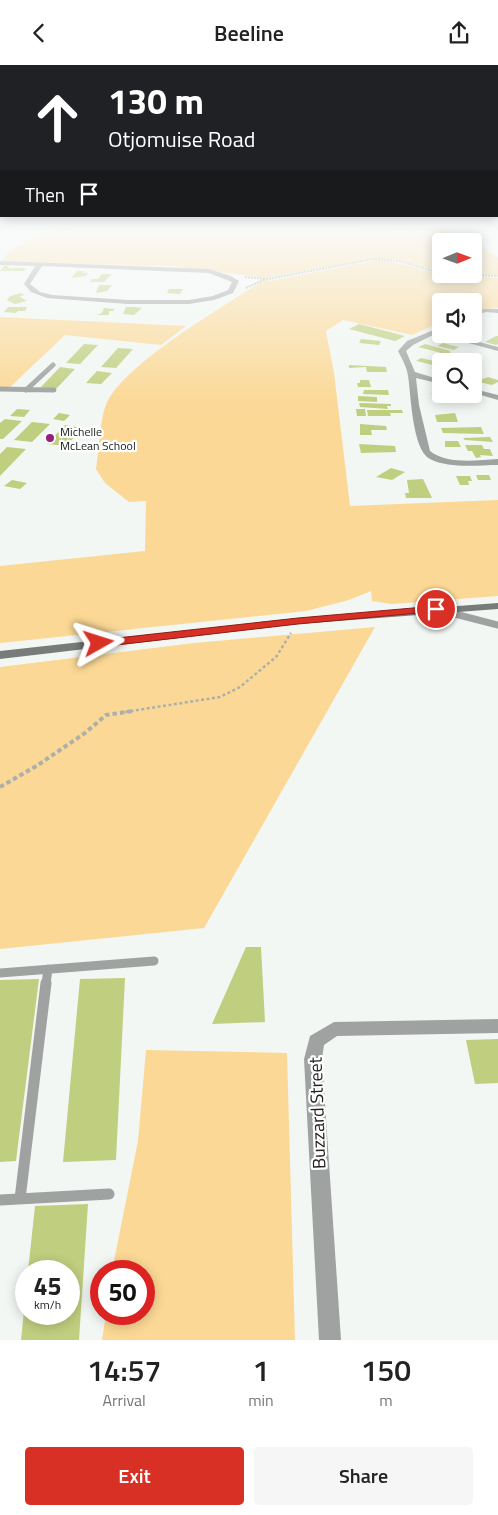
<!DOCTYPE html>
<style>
body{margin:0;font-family:"Titillium Web",sans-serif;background:#f6f6f6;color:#222;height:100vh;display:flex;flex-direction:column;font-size:19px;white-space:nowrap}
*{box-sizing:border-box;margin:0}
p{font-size:16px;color:#767676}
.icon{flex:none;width:28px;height:28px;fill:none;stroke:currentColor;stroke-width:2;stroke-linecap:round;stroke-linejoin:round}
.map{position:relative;height:1275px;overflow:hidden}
.side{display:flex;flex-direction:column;background:#fff;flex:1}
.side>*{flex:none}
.hud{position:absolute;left:0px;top:0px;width:499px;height:152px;box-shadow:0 2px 12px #0003;background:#202124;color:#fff;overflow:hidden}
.needle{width:32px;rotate:89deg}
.buttons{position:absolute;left:432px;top:168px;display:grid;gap:10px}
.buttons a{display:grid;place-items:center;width:50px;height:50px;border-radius:5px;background:#fff;box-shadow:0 2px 12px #0003;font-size:25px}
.speed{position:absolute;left:15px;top:1195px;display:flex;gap:10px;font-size:25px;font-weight:700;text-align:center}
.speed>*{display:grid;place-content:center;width:65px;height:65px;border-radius:50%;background:#fff;box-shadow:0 2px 12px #0003;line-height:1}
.speed small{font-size:12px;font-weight:400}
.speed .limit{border:8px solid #d22;background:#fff;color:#111}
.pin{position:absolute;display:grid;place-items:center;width:42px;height:42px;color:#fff;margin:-21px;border:2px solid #fff;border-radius:50%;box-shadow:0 1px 5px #0007}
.me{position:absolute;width:55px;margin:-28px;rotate:84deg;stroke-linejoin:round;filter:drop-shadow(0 0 4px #0008)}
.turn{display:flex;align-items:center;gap:18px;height:105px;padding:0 25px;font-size:22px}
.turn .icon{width:65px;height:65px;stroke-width:2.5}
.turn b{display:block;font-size:35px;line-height:42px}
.then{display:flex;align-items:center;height:48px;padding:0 25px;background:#0003;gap:10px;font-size:19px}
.eta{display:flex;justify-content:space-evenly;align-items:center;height:85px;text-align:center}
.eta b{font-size:30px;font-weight:600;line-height:35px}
.primary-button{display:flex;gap:10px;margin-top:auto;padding:10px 25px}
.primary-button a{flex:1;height:58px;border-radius:5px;background:#d93025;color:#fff;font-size:20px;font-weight:600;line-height:58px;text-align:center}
.primary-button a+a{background:#f6f6f6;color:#222}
header{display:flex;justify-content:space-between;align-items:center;height:65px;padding:0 25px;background:#fff;font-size:22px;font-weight:600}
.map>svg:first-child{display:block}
</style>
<header><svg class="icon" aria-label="back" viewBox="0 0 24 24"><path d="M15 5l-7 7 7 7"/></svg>Beeline<svg class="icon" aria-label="share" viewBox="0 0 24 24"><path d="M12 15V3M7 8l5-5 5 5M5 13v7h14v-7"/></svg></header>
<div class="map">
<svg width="498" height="1275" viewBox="0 0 498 1275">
<rect width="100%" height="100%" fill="#f2f7f3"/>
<path fill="#fbd895" d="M68,161H357L363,162L401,161L418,165L433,161H443L471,176H441V206L395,194H369L265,213L173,201L2,197C5,181 53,166 68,161Z
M474,178L498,192V210L459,209H474Z
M378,195L393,197L444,210L498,213V243L474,245V236H441V257L412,270L343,255L326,266L334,308L350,441L498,435V531L392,539L372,536L371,526L349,535L306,546L0,578V501L145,486L146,436L129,437L105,418L96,404C99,388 100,354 106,340C122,299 227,240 265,214L269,216Z
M0,252L186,261L161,280L65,270L7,325H0Z
M375,562L204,863L0,884V602L194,578Z
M146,985L287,988L295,1275H102L106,1249H144V1206H112L138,1076Z"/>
<path fill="#c0ce7f" d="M4,201H9L8,203H26L24,206H0Z
M77,206H84L83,208H88L86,211L71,213Z
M102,209H112L104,217H90L92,214H98Z
M99,220H112L107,226L96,228Z
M169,224H183L180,229L167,228Z
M21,228L25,230L19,231L27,236L15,239L6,235L9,234L7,233H10L8,232Z
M8,242H27L25,246H18L16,248L4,247Z
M126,242H135L142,243L134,250L123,249Z
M104,243L115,244L113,246H109V250H97L102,248Z
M359,259L405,271L395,276L349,264Z
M496,271H498V279L496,280L485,277Z
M361,274L381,276L379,280L359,278Z
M443,278L450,280L459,282L454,285L437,281Z
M84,279L98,280L80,299L66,298Z
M425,279L451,286L449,287L451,288L449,290L418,282Z
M118,283L133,284L116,303L101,302Z
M421,293L438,297L433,300L416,296Z
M349,300L386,302L387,307H367L366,302L349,303Z
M60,302L75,304L56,324L41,322Z
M97,306L112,308L101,319L86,318Z
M474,312L483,314L488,312L498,315V317L492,320L474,316Z
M360,315H369L371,322H358L357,318H360Z
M439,324L441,325V329H454L465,332L462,333L466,334L453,338L443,335L449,331L442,334L431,329Z
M364,325H388L389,330L363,329Z
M358,331L377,332V337L358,336Z
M359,338L391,339V341H387L388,344L360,342Z
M17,344L30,345L24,352L10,351Z
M356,344H365L366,351H357Z
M367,345H402L403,348H390L391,351H368Z
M59,348L70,350L64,356L53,354Z
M455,348L458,357H437L435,350Z
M5,354L22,356L3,374H0V358Z
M32,357L50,359L32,377L14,375Z
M360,359L386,361L387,365H371L372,370H360Z
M65,360L83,363L66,381L47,379Z
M481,362L484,369L443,368L441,363Z
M490,372L493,377L465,375L463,373Z
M445,376H458L461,382H445Z
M359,379L395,381L396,387L361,388Z
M465,380H482L484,384H490L493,391L480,390L481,392L476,393L472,386H468Z
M7,382L26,384L0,411V389Z
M391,403L405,407L392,415L376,412Z
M476,410H489L491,415H478Z
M456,411H470L472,416H468L469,420H460Z
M423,414L432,433H406L405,428H409L407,415Z
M12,415L27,418L20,424L4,421Z
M246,882H261L265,957L212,959Z
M125,913L116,1095L63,1097L80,914Z
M39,914L16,1096L0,1097V915Z
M498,974V1018L475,1019L466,975Z
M88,1139L79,1275H21L25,1236L26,1249H69V1206H28L35,1141Z"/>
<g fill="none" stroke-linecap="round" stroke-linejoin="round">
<path stroke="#acb0ad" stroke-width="2" stroke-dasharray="2 1" stroke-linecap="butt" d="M449,209L498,211
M245,212L268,214L373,194L399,196L441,208
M246,223L265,214"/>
<path stroke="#acb0ad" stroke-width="2.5" stroke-dasharray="3 2.5" stroke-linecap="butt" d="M125,647L220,632L240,622L276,592L291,568"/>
<path stroke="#acb0ad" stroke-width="4" stroke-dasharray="4.5 3" stroke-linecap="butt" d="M0,722L38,700L85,668L106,650L133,646"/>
<path stroke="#a0a2a2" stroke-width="5" d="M0,324L54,325
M26,325L53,300"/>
<path stroke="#a0a2a2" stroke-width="7" d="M455,549L498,560"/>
<path stroke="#a0a2a2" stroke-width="9" d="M0,908L154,896
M46,919L48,904"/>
<path stroke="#a0a2a2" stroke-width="11" d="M20,1134L46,918
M0,1135L109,1129"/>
<path fill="#a0a2a2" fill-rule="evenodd" d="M491,161H498V165Z
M0,196L209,204L231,211L239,216L233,228L214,235L189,239H128L47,233L31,227L24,219L35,201L0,200ZM42,201L209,208L232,217L228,225L213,231L189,235H128L52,230L40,227L30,219Z
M484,244H498V248L486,247L474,251V247Z
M441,262V269H449L498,282V286L435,269L413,280L406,286L415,307L441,315V319L416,313L419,340L430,386C448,400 477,395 498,394V400C477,400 450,404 430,394C412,385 411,329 408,311C407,302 402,294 398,286L407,276Z
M474,324L498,330V335L474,328Z
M498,954V968L337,971L324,980L322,994L341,1275H319L304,994L310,971L334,957Z"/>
<path fill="#a0a2a2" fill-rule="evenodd" d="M0,161H10L0,165Z"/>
<path fill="#777b7a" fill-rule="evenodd" d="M498,538V544L298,559L0,594V586L298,553Z"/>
</g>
<linearGradient id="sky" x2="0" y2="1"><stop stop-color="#69b5df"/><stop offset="0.47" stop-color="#f9fbfa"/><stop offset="1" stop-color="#f9fbfa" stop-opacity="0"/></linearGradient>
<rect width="498" height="339" fill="url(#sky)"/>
<path fill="#d93025" stroke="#8d1f18" d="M436,541L441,544L440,546L298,559L99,582L94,578L99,575L298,553Z"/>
<circle fill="#99207a" stroke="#fff" stroke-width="2" cx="50" cy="373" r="5"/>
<g text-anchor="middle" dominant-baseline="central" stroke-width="4.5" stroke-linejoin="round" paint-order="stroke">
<g font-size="12" fill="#212322" stroke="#fff" text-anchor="start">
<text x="60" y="366">Michelle<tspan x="60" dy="14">McLean School</tspan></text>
</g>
<g font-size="18" fill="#212322" stroke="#fff">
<text transform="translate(317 1048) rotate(-92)">Buzzard Street</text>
</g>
</g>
</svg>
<div class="buttons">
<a><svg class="needle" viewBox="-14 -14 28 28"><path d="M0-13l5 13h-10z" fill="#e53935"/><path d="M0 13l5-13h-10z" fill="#767676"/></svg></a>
<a><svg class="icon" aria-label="sound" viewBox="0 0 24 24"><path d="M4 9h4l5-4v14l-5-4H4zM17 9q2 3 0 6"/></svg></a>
<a><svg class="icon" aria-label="search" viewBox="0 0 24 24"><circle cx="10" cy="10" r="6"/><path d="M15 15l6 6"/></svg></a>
</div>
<div class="speed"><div>45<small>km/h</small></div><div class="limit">50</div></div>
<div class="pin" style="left:436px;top:544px;background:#d93025"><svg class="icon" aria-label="arrive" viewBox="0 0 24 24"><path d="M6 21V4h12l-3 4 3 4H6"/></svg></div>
<svg class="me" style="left:99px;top:578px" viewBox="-20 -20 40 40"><path d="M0-17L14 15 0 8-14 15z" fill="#d93025" stroke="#fff" stroke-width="4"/></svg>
<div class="hud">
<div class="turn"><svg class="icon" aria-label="ahead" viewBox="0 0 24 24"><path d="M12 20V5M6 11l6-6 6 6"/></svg><div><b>130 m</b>Otjomuise Road</div></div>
<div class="then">Then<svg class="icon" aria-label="arrive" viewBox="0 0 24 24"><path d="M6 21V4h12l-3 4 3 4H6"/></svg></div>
</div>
</div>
<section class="side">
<div class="eta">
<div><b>14:57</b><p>Arrival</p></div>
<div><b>1</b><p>min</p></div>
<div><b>150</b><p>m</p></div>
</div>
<div class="primary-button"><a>Exit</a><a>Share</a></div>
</section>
